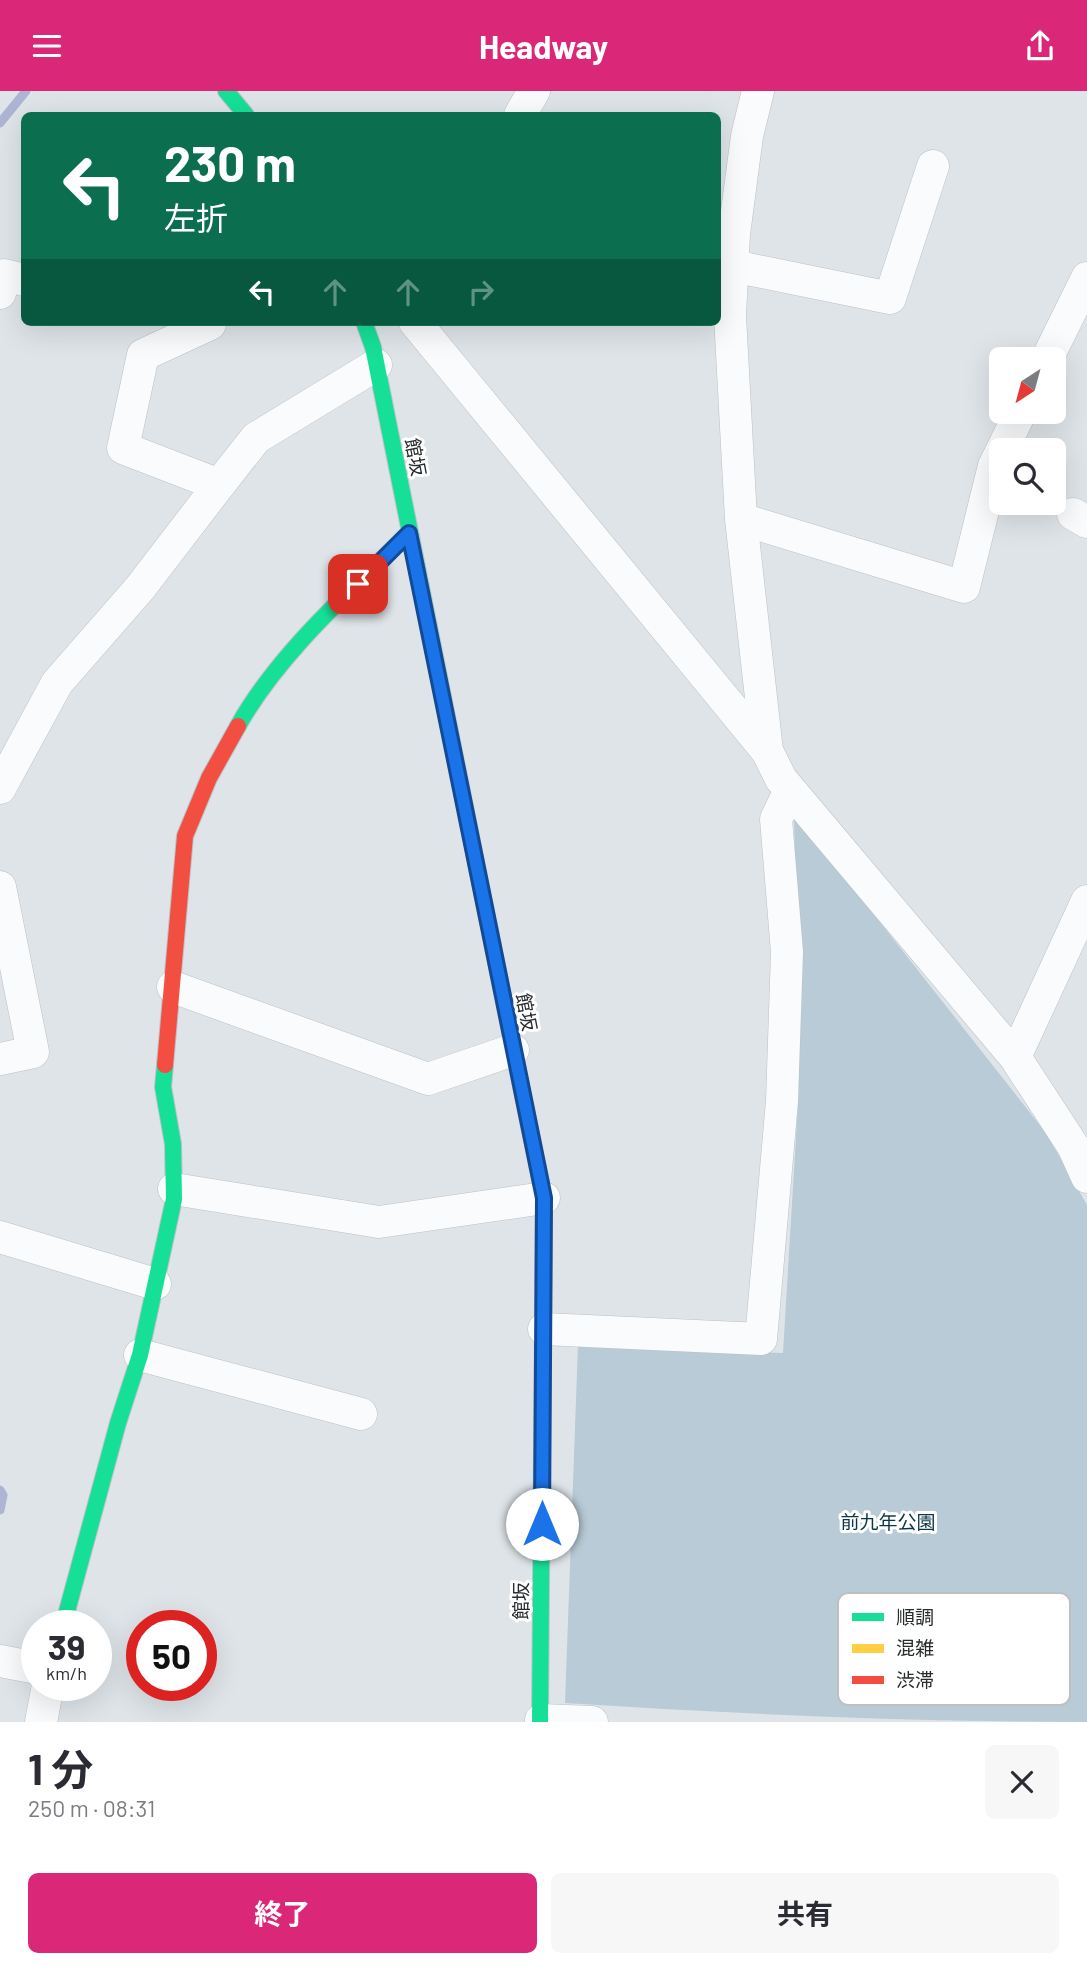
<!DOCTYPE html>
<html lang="ja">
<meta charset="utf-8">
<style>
body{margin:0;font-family:Barlow,"Noto Sans JP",sans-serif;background:#f7f7f7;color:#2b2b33;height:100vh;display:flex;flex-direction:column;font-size:26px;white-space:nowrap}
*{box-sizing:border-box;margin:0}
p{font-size:23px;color:#7c7c81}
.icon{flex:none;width:38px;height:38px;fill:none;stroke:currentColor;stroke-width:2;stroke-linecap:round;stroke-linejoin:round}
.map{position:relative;height:1631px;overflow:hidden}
.panel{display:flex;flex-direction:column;background:#fff;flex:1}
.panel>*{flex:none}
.hud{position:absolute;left:21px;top:21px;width:700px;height:214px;border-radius:10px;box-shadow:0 7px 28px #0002;background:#0b6e4f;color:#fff;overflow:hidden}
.needle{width:46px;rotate:216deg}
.controls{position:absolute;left:989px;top:256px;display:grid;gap:14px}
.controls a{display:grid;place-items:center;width:77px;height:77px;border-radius:10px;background:#fff;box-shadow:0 7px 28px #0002;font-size:35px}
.speed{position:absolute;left:21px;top:1519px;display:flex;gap:14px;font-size:35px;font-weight:700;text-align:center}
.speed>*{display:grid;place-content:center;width:91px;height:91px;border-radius:50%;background:#fff;box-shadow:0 7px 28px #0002;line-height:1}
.speed small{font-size:18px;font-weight:400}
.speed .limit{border:10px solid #d22;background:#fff;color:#111}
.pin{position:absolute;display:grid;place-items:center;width:60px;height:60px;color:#fff;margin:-30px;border-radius:14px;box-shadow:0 4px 10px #0006}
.me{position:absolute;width:77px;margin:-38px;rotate:0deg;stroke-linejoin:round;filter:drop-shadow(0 0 5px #0008)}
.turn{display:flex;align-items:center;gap:24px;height:147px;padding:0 28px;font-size:32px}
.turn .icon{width:91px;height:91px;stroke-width:2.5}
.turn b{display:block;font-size:49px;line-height:60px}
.lanes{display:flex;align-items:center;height:66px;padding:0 28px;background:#0003;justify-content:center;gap:35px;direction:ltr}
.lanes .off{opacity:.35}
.round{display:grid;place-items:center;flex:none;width:74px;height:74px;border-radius:10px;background:#f7f7f7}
.head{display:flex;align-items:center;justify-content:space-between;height:119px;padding:0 28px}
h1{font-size:42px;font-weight:700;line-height:52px}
.action{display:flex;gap:14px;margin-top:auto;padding:14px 28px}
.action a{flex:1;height:80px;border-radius:10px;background:#db2777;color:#fff;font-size:28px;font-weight:700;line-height:80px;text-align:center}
.action a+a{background:#f7f7f7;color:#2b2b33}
header{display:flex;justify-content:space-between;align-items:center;height:91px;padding:0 28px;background:#db2777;color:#fff;font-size:32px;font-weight:700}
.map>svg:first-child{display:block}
</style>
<header><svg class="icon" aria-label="menu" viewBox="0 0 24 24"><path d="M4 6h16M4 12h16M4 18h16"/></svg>Headway<svg class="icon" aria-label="share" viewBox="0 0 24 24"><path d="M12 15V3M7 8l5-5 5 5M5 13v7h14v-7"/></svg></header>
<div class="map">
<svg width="1087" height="1631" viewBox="0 0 1087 1631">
<rect width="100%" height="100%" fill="#dee4e8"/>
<path fill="#b8cbd6" d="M794,722L1046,1042L1087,1114V1631C913,1631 739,1623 565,1612L578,1254L783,1262L799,996Z"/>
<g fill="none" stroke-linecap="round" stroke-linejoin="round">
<path stroke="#aeb5d4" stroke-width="9" d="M0,32L26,0
M0,1399L3,1404L0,1419"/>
<defs>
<path id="street" d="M758,0L747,45L734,143L730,225L741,428L767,660
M520,24L534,0
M733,175L890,207L933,75
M0,202L4,184L24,189
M415,231L767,660L781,688L1015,966L1073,1055L1087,1086
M210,233L143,264L123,357L219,394L256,347L376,274
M1047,268L1087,187
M1002,359L1021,320
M1073,423L1087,431
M741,428L964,496L994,375L1001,361
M0,697L57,592L140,497L219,394
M0,796L33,961L0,968
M173,896L428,988L513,959
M1015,966L1087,810
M174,1098L379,1131L544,1107
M0,1146L155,1193
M544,1238L761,1248L782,1010L787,861L776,728L790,699
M140,1264L361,1323
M0,1570L37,1577
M541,1629L592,1631
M41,1631L48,1594"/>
<path id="fast" d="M226,0L246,24
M364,231L373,256L473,756
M238,635C278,563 350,500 409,442
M63,1535L118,1332L140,1264L174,1108L173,1053L163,996L165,974
M540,1631L542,1356"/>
<path id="slow" d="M473,756L526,1020"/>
<path id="jam" d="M165,974L185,745L209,687L238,635
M526,1020L544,1107L542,1356"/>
</defs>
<use href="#street" stroke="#bcc1c4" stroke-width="33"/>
<use href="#fast" stroke="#bcc1c4" stroke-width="18"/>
<use href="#slow" stroke="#bcc1c4" stroke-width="18"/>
<use href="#jam" stroke="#bcc1c4" stroke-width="18"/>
<use href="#street" stroke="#fafbfc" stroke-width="32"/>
<use href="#fast" stroke="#16e098" stroke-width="16"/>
<use href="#slow" stroke="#ffcf43" stroke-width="16"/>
<use href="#jam" stroke="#f24e42" stroke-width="16"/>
</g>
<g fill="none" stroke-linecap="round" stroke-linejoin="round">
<defs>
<path id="route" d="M358,493L409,442L544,1107L542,1433"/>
</defs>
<use href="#route" stroke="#114b97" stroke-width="18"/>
<use href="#route" stroke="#1a73e8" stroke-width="12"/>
</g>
<g text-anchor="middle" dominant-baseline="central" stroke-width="6" stroke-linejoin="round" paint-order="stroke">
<g font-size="19" fill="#282c2e" stroke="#fff">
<text transform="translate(416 366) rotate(79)">館坂</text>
<text transform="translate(527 921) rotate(79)">館坂</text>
<text transform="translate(520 1510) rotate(-90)">館坂</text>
</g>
<g font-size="19" fill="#0b3548" stroke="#fff">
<text x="888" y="1430">前九年公園</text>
</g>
</g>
<rect x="838" y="1502" width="232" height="112" rx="10" fill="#fff" stroke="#bec0c0" stroke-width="2"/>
<rect x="852" y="1522" width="32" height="8" fill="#16e098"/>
<rect x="852" y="1553" width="32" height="9" fill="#ffcf43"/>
<rect x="852" y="1585" width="32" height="8" fill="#f24e42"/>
<g font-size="19" fill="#282c2e">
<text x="896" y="1533">順調</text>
<text x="896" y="1564">混雑</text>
<text x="896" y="1596">渋滞</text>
</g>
</svg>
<div class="controls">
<a><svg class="needle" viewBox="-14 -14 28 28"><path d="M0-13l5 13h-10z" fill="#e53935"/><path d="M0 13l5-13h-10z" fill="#7c7c81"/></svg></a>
<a><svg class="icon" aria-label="search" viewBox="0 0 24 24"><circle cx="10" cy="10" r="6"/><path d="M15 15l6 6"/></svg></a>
</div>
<div class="speed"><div>39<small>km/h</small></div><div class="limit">50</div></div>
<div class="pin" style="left:358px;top:493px;background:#d93025"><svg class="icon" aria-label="arrive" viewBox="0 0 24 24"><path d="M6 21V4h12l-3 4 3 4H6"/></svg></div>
<svg class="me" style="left:542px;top:1433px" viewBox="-20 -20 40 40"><circle r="19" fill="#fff"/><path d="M0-13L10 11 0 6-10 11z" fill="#1a73e8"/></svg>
<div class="hud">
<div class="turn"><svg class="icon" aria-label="left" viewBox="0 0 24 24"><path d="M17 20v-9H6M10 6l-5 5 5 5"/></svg><div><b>230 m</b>左折</div></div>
<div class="lanes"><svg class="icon" aria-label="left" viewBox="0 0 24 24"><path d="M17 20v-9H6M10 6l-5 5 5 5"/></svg><svg class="icon off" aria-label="ahead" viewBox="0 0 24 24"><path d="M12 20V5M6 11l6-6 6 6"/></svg><svg class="icon off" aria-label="ahead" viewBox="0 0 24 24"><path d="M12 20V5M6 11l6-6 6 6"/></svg><svg class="icon off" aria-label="right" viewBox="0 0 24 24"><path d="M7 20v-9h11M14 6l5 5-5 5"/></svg></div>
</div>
</div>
<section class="panel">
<div class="head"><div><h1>1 分</h1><p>250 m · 08:31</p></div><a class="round"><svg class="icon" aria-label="close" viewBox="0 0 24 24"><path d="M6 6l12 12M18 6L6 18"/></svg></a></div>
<div class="action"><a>終了</a><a>共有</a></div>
</section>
